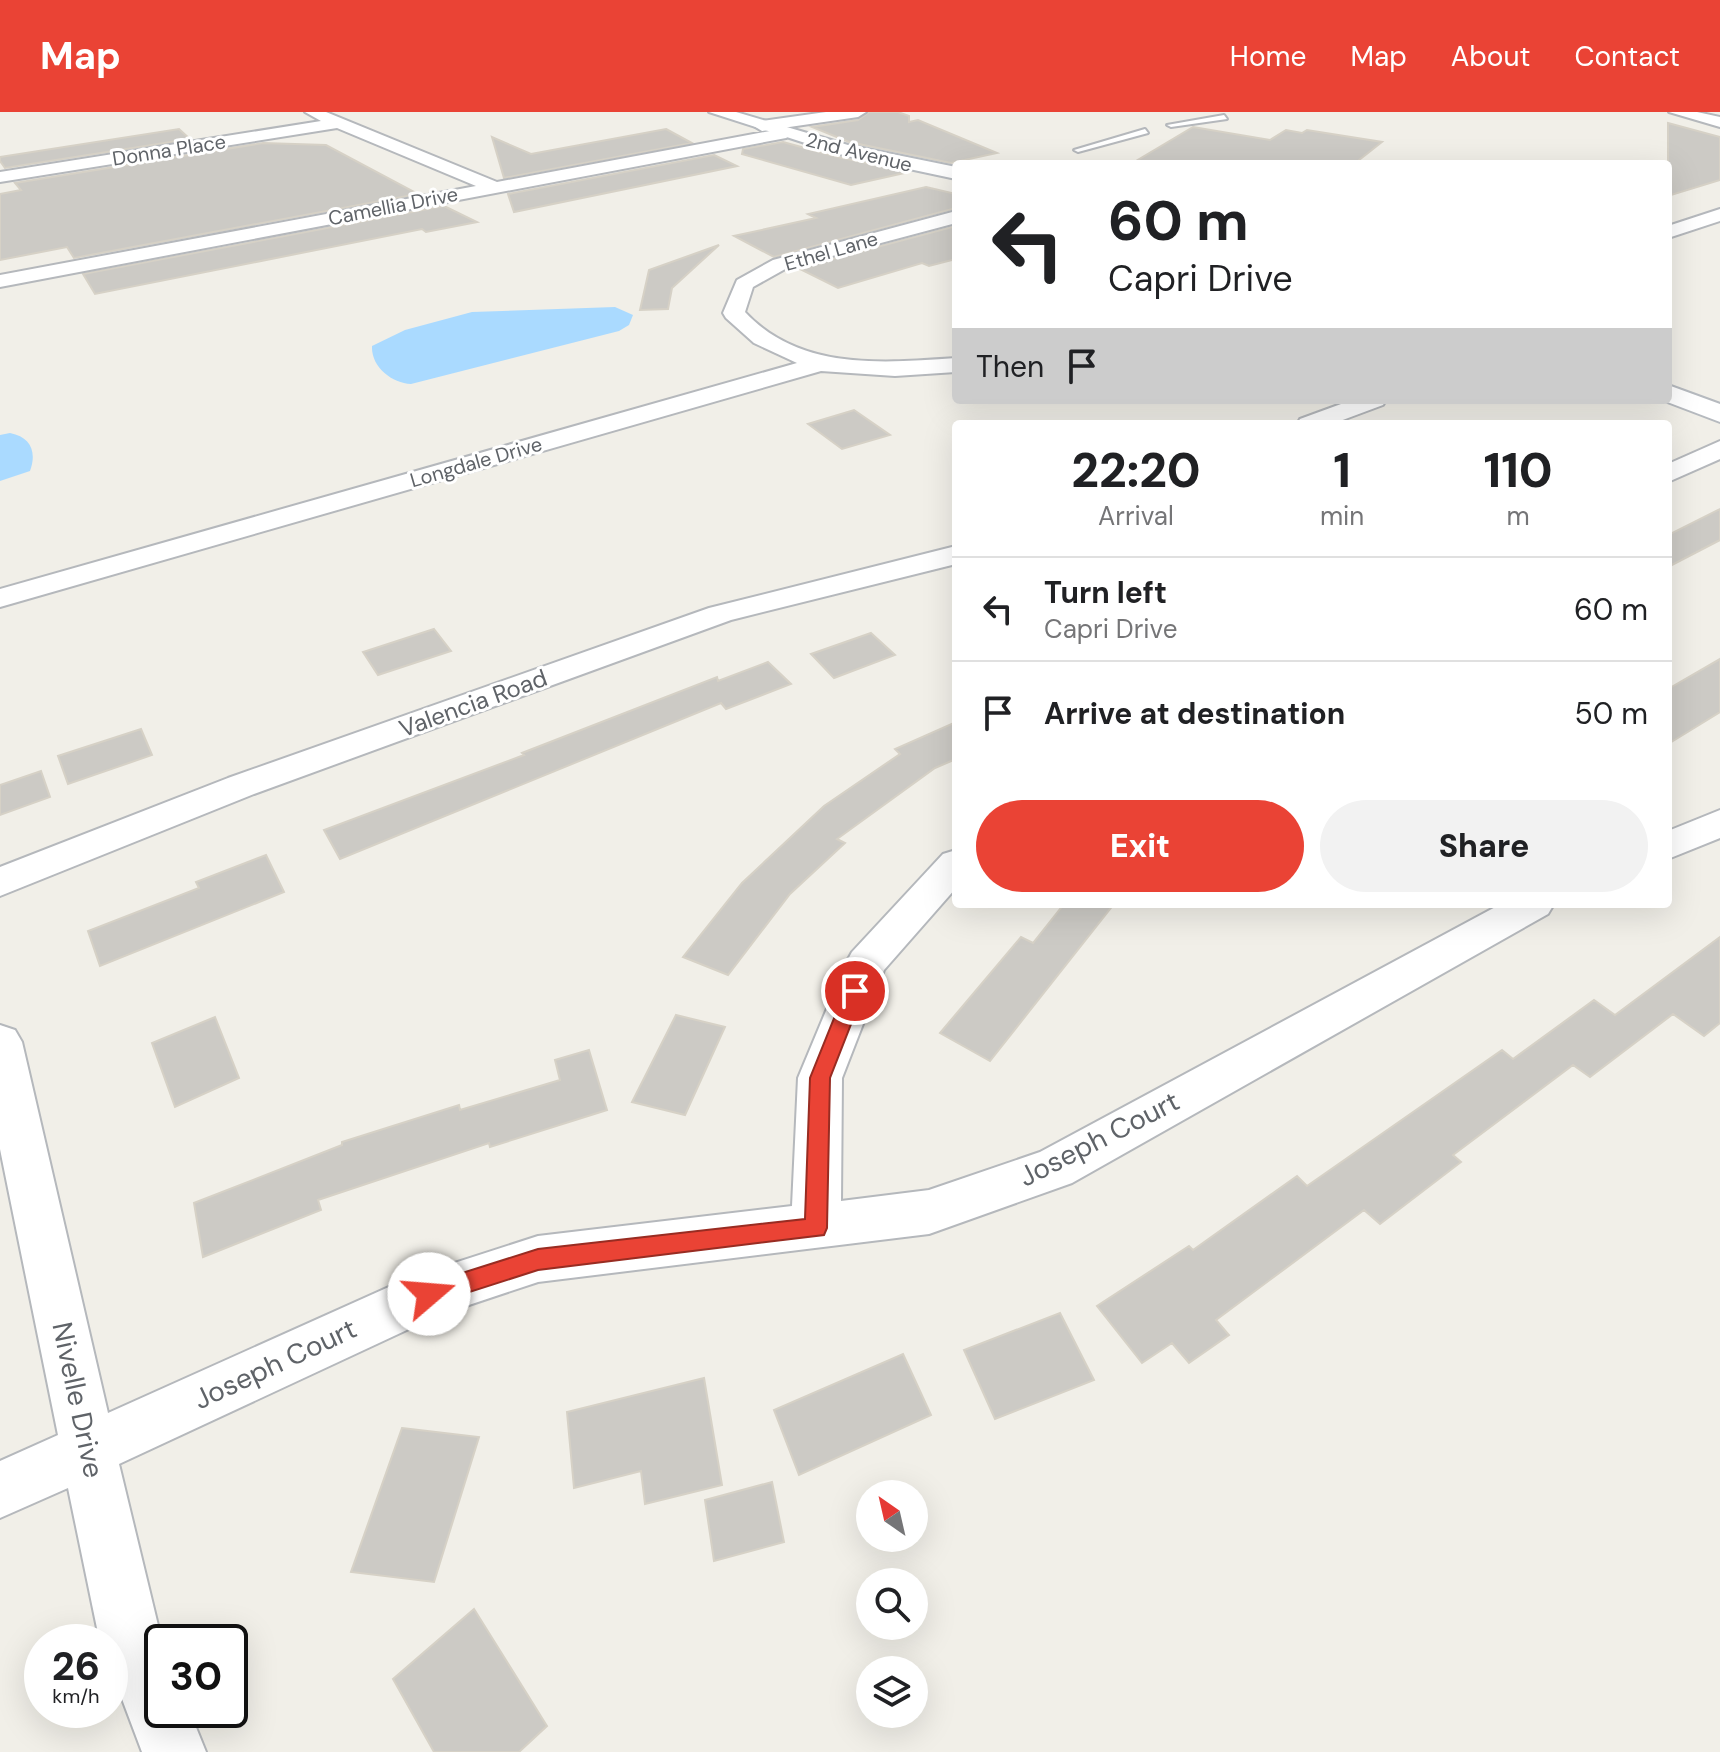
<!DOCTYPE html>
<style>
body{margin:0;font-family:"DM Sans",sans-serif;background:#f2f2f2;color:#202124;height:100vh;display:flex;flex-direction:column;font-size:30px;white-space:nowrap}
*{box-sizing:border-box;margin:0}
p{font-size:26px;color:#757577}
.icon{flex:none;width:44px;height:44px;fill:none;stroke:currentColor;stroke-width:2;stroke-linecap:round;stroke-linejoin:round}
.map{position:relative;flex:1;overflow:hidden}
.sheet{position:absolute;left:952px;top:308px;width:720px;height:488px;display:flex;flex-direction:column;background:#fff;border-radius:8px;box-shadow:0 8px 32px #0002}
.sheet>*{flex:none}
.guide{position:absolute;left:952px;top:48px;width:720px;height:244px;border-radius:8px;box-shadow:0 8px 32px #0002;background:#fff;color:#202124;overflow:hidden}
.needle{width:52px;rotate:326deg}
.tools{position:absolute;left:856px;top:1368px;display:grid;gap:16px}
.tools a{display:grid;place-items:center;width:72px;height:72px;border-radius:50%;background:#fff;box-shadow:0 8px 32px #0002;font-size:40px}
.speed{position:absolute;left:24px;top:1512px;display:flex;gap:16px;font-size:40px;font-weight:700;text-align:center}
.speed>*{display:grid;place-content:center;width:104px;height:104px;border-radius:50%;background:#fff;box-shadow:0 8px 32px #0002;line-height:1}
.speed small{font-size:20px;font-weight:400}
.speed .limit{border:4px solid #111;border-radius:12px;background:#fff;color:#111}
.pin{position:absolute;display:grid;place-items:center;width:68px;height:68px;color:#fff;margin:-34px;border:4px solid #fff;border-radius:50%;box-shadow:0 2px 8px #0007}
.me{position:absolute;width:88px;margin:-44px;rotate:72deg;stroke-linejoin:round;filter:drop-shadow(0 0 6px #0008)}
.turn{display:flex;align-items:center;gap:28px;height:168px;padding:0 24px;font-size:36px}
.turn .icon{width:104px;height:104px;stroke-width:2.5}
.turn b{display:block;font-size:56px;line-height:68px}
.then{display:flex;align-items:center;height:76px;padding:0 24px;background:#0003;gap:16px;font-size:30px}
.eta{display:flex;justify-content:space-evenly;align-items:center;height:136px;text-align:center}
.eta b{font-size:48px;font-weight:800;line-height:56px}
.cta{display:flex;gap:16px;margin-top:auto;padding:16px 24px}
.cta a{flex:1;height:92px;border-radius:48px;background:#ea4335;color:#fff;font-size:32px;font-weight:800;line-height:92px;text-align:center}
.cta a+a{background:#f2f2f2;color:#202124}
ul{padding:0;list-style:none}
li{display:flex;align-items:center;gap:24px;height:104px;padding:0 24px;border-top:2px solid #e0e0e0}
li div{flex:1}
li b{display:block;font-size:30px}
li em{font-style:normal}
header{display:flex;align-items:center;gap:48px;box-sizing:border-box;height:112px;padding:0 40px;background:#ea4335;color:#fff}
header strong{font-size:38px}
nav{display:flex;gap:44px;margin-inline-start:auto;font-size:28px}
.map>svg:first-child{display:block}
</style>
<header>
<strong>Map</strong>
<nav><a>Home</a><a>Map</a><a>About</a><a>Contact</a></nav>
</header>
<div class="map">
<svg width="1720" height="1640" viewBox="0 0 1720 1640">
<rect width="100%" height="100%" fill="#f1efe8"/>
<path fill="#aadaff" d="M615,195L633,203L629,213L619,219L411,272C392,271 371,255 372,234L405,218L472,200Z
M10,321C31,325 37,340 30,359L0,369V323Z"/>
<path fill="#cccac5" stroke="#d6d1c6" stroke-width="2" d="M869,0H898L909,4V10L918,8L997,41L951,51L849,30L812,15L858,8Z
M1668,11L1720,25V68L1668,84Z
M1193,15L1270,28L1286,18L1302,21L1307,18L1382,30L1354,52H1131Z
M179,17L190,27L5,56L0,49V45Z
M666,17L692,31L504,66L492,25L531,42Z
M783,30L838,45L909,60L851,73L742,42L743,37Z
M263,31L326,33L418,82L74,146L67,135L0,148V82L21,78L15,71Z
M714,43L737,54L514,100L508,82Z
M926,75L956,82V96L774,145L734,124L816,106L808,102Z
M444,94L477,110L426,120L422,117L95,182L83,162Z
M956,114V147L929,154L922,151L838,176L798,156Z
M719,133L672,176L668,197L640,198L649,158Z
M854,298L890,323L842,337L808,312Z
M1720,397V428L1668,455V423Z
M434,517L451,539L378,563L363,540Z
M871,521L895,543L834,566L811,542Z
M1720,547V600L1668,632V577Z
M768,550L791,572L726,597L721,591L340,747L324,718L524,643L522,641L717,565L718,569Z
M956,610V647L935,656L837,727L845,731L790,782L728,863L683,845L742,771L824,694L900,642L895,637Z
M141,617L152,643L68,672L58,644Z
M41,659L50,685L0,703V673Z
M266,743L284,780L100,854L88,819L199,776L196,770Z
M1064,792H1114L990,949L940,921L1021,825L1033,831Z
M1720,825V911L1704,924L1673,902L1590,965L1573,953L1453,1043L1461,1050L1380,1112L1364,1098L1216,1208L1229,1223L1189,1251L1172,1231L1142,1251L1097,1194L1189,1134L1193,1138L1297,1064L1307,1074L1502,938L1513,947L1594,888L1615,903Z
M676,903L725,915L685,1003L632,990Z
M215,905L239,966L175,995L152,931Z
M589,938L607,998L490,1035L489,1031L318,1088L321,1098L203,1145L194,1091L342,1033V1030L459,993L460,998L560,968L555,948Z
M1060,1201L1094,1268L995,1307L964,1238Z
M903,1242L931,1303L799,1363L774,1298Z
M704,1266L722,1373L645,1392L641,1359L574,1376L567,1300Z
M402,1316L479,1325L434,1470L351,1460Z
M772,1370L784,1430L714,1449L705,1388Z
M474,1497L547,1614L519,1640H434L393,1567Z"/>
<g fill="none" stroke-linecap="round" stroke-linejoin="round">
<defs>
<path id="lane" d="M1224,3L1227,7L1171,15L1167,13Z
M1145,17L1148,21L1078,40L1074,38Z"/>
<path id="street" d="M305,0H326L497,70L786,16L794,21L786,26L0,175V163L476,74L337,16L0,70V60L321,9Z
M826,0H866L858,5L762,19L754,14L762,9Z
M1669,0H1697L1720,5V15Z
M1720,97V109L1668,126V114Z
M956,99V111L787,156L753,175L745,200C800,259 883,251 956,246V260L895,264L821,259L0,495V477L797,251L754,231L726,206L723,201L737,168L773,148Z
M1352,288H1386L1383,293L1332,312H1297L1300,307Z
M1720,329V347L1668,370V352Z
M956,434V452L731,508L254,682L0,784V755L228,666L709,496Z
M1720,698V726L1668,747V719Z
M956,738V776L884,858L842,966L841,1089L929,1078L1040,1040L1501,792H1554L1548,802L1072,1071L929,1122L538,1170L439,1203L119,1352L162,1530V1598H189L206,1640H142L110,1555V1530H101L98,1521L68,1376L0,1406V1349L58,1323L0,1037V913L15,918L22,930L108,1301L411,1165L538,1124L792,1094L798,966L846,851L852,840L943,742Z"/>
<path id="secondary" d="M709,0H736L848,33L956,55V67L839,42Z
M1668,273L1720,292V310L1662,288H1668Z"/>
</defs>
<use href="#lane" stroke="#b5b8bc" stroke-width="4"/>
<use href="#street" stroke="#b5b8bc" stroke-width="4"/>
<use href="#secondary" stroke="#b6babf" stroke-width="4"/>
<use href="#lane" fill="#fff" fill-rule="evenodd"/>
<use href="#street" fill="#fff" fill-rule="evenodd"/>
<use href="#secondary" fill="#fff" fill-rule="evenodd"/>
</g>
<path fill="#ea4335" stroke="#982c22" stroke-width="2" d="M855,872L864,879L830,966L827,1116L824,1123L538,1158L429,1193L421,1189L417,1182L421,1174L538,1137L805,1107L810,966L845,879Z"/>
<g text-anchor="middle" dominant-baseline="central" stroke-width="6" stroke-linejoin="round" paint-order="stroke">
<g font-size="20" fill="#5f6368" stroke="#fff">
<text transform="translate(169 38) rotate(-9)">Donna Place</text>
<text transform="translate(859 40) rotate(14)">2nd Avenue</text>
<text transform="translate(393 94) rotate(-11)">Camellia Drive</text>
<text transform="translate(831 139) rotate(-16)">Ethel Lane</text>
<text transform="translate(476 350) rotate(-16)">Longdale Drive</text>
</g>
<g font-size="24" fill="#5f6368" stroke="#fff">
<text transform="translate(473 591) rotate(-20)">Valencia Road</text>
</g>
<g font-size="28" fill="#5f6368" stroke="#fff">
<text transform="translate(1099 1027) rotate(-27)">Joseph Court</text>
<text transform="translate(275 1252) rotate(-25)">Joseph Court</text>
<text transform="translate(78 1288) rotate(78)">Nivelle Drive</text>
</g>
</g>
</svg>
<div class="tools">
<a><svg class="needle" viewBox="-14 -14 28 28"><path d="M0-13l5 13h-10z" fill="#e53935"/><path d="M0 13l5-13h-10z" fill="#757577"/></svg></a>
<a><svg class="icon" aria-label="search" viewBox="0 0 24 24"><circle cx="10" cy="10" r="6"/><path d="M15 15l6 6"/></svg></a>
<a><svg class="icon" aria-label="layers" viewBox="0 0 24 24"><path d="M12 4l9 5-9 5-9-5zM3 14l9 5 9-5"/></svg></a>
</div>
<div class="speed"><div>26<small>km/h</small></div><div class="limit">30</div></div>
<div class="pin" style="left:855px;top:879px;background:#d93025"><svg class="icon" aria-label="arrive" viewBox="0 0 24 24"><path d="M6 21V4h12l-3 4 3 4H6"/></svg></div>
<svg class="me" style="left:429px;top:1182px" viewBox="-20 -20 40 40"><circle r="19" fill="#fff"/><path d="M0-13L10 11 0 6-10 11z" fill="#ea4335"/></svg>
<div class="guide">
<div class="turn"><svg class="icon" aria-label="left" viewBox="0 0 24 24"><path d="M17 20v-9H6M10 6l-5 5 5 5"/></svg><div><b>60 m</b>Capri Drive</div></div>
<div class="then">Then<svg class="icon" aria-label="arrive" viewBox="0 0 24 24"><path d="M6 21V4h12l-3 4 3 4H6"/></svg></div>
</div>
<section class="sheet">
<div class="eta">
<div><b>22:20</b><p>Arrival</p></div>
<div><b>1</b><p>min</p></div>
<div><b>110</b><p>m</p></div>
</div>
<ul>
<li><svg class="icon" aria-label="left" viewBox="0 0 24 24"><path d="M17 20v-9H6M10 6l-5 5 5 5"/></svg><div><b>Turn left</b><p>Capri Drive</p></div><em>60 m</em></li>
<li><svg class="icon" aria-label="arrive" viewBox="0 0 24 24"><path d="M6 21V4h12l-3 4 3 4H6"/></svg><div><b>Arrive at destination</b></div><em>50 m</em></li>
</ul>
<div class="cta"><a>Exit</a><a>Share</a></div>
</section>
</div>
